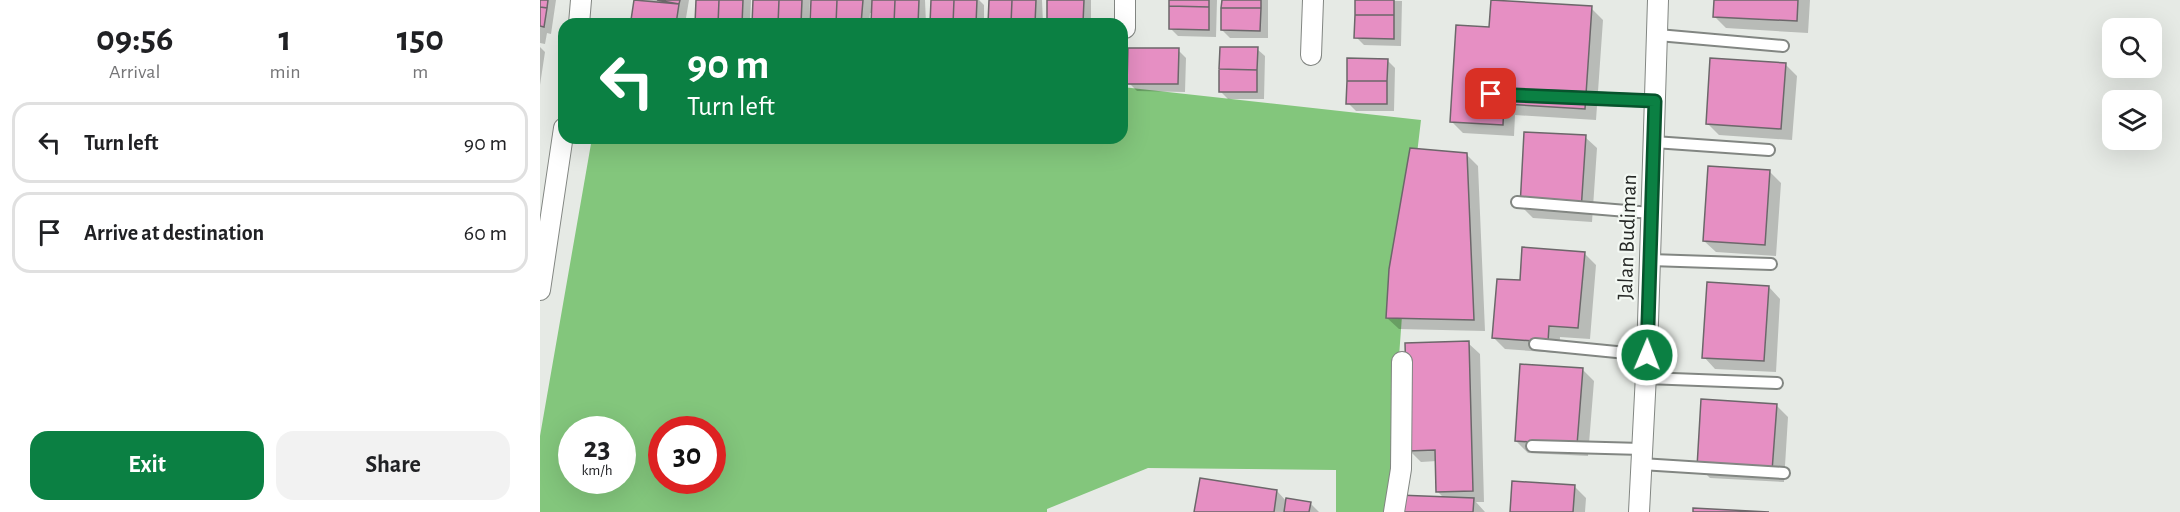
<!DOCTYPE html>
<style>
body{margin:0;font-family:"Alegreya Sans",sans-serif;background:#f2f2f2;color:#202124;height:100vh;display:flex;flex-direction:column;font-size:22px;white-space:nowrap}
*{box-sizing:border-box;margin:0}
p{font-size:20px;color:#757577}
.icon{flex:none;width:33px;height:33px;fill:none;stroke:currentColor;stroke-width:2;stroke-linecap:round;stroke-linejoin:round}
.map{position:relative;flex:1;overflow:hidden}
.panel{display:flex;flex-direction:column;background:#fff;width:540px}
.panel>*{flex:none}
.hud{position:absolute;left:18px;top:18px;width:570px;height:126px;border-radius:18px;box-shadow:0 6px 24px #0002;background:#0b8043;color:#fff;overflow:hidden}
.buttons{position:absolute;left:1562px;top:18px;display:grid;gap:12px}
.buttons a{display:grid;place-items:center;width:60px;height:60px;border-radius:12px;background:#fff;box-shadow:0 6px 24px #0002;font-size:30px}
.speed{position:absolute;left:18px;top:416px;display:flex;gap:12px;font-size:30px;font-weight:700;text-align:center}
.speed>*{display:grid;place-content:center;width:78px;height:78px;border-radius:50%;background:#fff;box-shadow:0 6px 24px #0002;line-height:1}
.speed small{font-size:15px;font-weight:400}
.speed .limit{border:9px solid #d22;background:#fff;color:#111}
.pin{position:absolute;display:grid;place-items:center;width:51px;height:51px;color:#fff;margin:-26px;border-radius:12px;box-shadow:0 3px 9px #0006}
.me{position:absolute;width:66px;margin:-33px;rotate:1deg;stroke-linejoin:round;filter:drop-shadow(0 0 4px #0008)}
.turn{display:flex;align-items:center;gap:21px;height:126px;padding:0 30px;font-size:27px}
.turn .icon{width:78px;height:78px;stroke-width:2.5}
.turn b{display:block;font-size:42px;line-height:51px}
.eta{display:flex;justify-content:space-evenly;align-items:center;height:102px;text-align:center}
.eta b{font-size:36px;font-weight:700;line-height:42px}
.primary-button{display:flex;gap:12px;margin-top:auto;padding:12px 30px}
.primary-button a{flex:1;height:69px;border-radius:18px;background:#0b8043;color:#fff;font-size:24px;font-weight:700;line-height:69px;text-align:center}
.primary-button a+a{background:#f2f2f2;color:#202124}
ul{padding:0;list-style:none}
li{display:flex;align-items:center;gap:18px;height:81px;margin:0 12px 9px;padding:0 18px;border:3px solid #e0e0e0;border-radius:18px}
li div{flex:1}
li b{display:block;font-size:22px}
li em{font-style:normal}
main{display:flex;flex:1;min-height:0}
.map>svg:first-child{display:block}
</style>
<main>
<section class="panel">
<div class="eta">
<div><b>09:56</b><p>Arrival</p></div>
<div><b>1</b><p>min</p></div>
<div><b>150</b><p>m</p></div>
</div>
<ul>
<li><svg class="icon" aria-label="left" viewBox="0 0 24 24"><path d="M17 20v-9H6M10 6l-5 5 5 5"/></svg><div><b>Turn left</b></div><em>90 m</em></li>
<li><svg class="icon" aria-label="arrive" viewBox="0 0 24 24"><path d="M6 21V4h12l-3 4 3 4H6"/></svg><div><b>Arrive at destination</b></div><em>60 m</em></li>
</ul>
<div class="primary-button"><a>Exit</a><a>Share</a></div>
</section>
<div class="map">
<svg width="1640" height="512" viewBox="0 0 1640 512">
<rect width="100%" height="100%" fill="#e6eae5"/>
<path fill="#83c67c" fill-rule="evenodd" d="M582,87L881,120L869,221L853,438L852,512H796V470L608,468L507,509V512H0V436L52,138H582ZM32,429H82V480H32ZM122,429H172V480H122Z"/>
<path fill="#0003" d="M0,0H16L11,34L7,33L5,44L0,43Z
M96,0H149L145,24H98L93,19Z
M158,0H211L210,24H157Z
M215,0H270L269,24H271L273,0H385L386,24H332L333,13H330L329,24H214Z
M392,0H439L444,5V24H391Z
M451,0H502L503,24H450Z
M509,0H551V24H510Z
M631,0H677L676,37L638,36L630,28Z
M683,0H728V38H690L682,30Z
M817,0L862,1L861,46L824,45L816,37Z
M1175,0H1270L1268,33L1186,28L1174,16Z
M1051,8L1063,20L1056,120L975,115L974,136L923,133L911,121L951,28Z
M0,47L5,52L0,85Z
M717,49L725,56L724,99H688L680,91Z
M638,50L646,58L645,92L597,91L589,83Z
M847,60L855,68L854,111H816L808,103Z
M1245,64L1257,76L1252,140L1179,135L1167,123Z
M1045,137L1057,148L1052,222L993,218L981,206Z
M926,154L938,166L945,331L859,329L847,318Z
M1229,171L1241,183L1236,256L1176,252L1164,241Z
M1044,253L1056,265L1050,339L1020,337L1019,353L965,349L953,337L981,282Z
M1229,287L1240,299L1236,372L1175,369L1164,357Z
M928,343L940,354L944,502H936L945,512H857L904,498L898,492L897,461L881,462L869,450Z
M1042,369L1054,381L1048,456L988,453L976,441Z
M1236,405L1248,417L1244,482L1170,478L1158,466Z
M1034,486L1046,498L1045,512H971Z
M737,491L747,502L770,503L779,512H656Z"/>
<path fill="#e68fc3" stroke="#6c676a" stroke-width="1.5" d="M0,0H8L7,8L0,7Z
M94,0L139,4L136,24L91,20Z
M117,0H140L139,4Z
M156,0H179L178,24H155Z
M179,0H203L202,24H178Z
M213,0H239L238,24H212Z
M239,0H262L261,24H238Z
M271,0H297L296,24H270Z
M297,0H323L321,24H296Z
M332,0H355L354,24H331Z
M355,0H379L378,24H354Z
M391,0H414L413,24H390Z
M414,0H437L436,24H413Z
M449,0H472L471,24H448Z
M472,0H496L495,24H471Z
M507,0H544L543,23H507Z
M629,0H669V7L629,6Z
M682,0H721V8H681Z
M815,0H854V15H815Z
M951,0L1052,6L1045,109L964,104L963,125L910,122L916,25L949,27Z
M1174,0H1258L1257,21L1173,17Z
M629,6L669,7V30L629,29Z
M0,7L7,8L4,27L0,26Z
M681,8H721L720,31L681,30Z
M815,15H854V39L814,38Z
M680,47H718L717,70L679,69Z
M588,48H639L638,84H587Z
M807,58L848,59L847,81H807Z
M1170,58L1246,63L1241,129L1166,124Z
M679,69L717,70V92H679Z
M807,81H847V104H806Z
M984,132L1046,135L1041,211L980,207Z
M870,148L927,153L934,320L846,318L849,269Z
M1168,166L1230,170L1225,245L1163,241Z
M982,247L1045,252L1038,328L1009,326L1008,342L952,338L957,279L980,280Z
M1167,282L1229,286L1224,361L1162,358Z
M929,341L933,491L896,492L895,450L868,451L865,343Z
M980,364L1043,368L1037,445L975,441Z
M1161,399L1237,404L1232,471L1157,467Z
M660,478L737,490L734,512H654Z
M972,481L1035,485L1033,512H970Z
M858,495L934,498L933,512H856Z
M746,498L771,502L769,512H744Z
M1153,508L1229,512H1153Z"/>
<g fill="none" stroke-linecap="round" stroke-linejoin="round">
<defs>
<path id="lane" d="M1118,35L1243,46
M951,94L1115,101
M1114,142L1229,150
M977,202L1111,213
M1110,260L1231,264
M995,344L1107,355
M1106,378L1237,383
M992,446L1102,449
M1101,464L1244,473"/>
<path id="street" d="M39,24L41,0
M585,28V0
M771,55L773,0
M0,290L24,128
M854,512L861,469L862,362
M1099,512L1107,355L1118,0"/>
</defs>
<use href="#lane" stroke="#828682" stroke-width="14"/>
<use href="#street" stroke="#828682" stroke-width="22"/>
<use href="#lane" stroke="#fff" stroke-width="10"/>
<use href="#street" stroke="#fff" stroke-width="20"/>
</g>
<g fill="none" stroke-linecap="round" stroke-linejoin="round">
<defs>
<path id="route" d="M951,94L1115,101L1107,355"/>
</defs>
<use href="#route" stroke="#07532c" stroke-width="15"/>
<use href="#route" stroke="#0b8043" stroke-width="10"/>
</g>
<g text-anchor="middle" dominant-baseline="central" stroke-width="4.5" stroke-linejoin="round" paint-order="stroke">
<g font-size="22" fill="#272927" stroke="#f3f8f3">
<text transform="translate(1087 237) rotate(-88)">Jalan Budiman</text>
</g>
</g>
</svg>
<div class="buttons">
<a><svg class="icon" aria-label="search" viewBox="0 0 24 24"><circle cx="10" cy="10" r="6"/><path d="M15 15l6 6"/></svg></a>
<a><svg class="icon" aria-label="layers" viewBox="0 0 24 24"><path d="M12 4l9 5-9 5-9-5zM3 14l9 5 9-5"/></svg></a>
</div>
<div class="speed"><div>23<small>km/h</small></div><div class="limit">30</div></div>
<div class="pin" style="left:951px;top:94px;background:#d93025"><svg class="icon" aria-label="arrive" viewBox="0 0 24 24"><path d="M6 21V4h12l-3 4 3 4H6"/></svg></div>
<svg class="me" style="left:1107px;top:355px" viewBox="-20 -20 40 40"><circle r="17" fill="#0b8043" stroke="#fff" stroke-width="3"/><path d="M0-11L8 9 0 5-8 9z" fill="#fff"/></svg>
<div class="hud">
<div class="turn"><svg class="icon" aria-label="left" viewBox="0 0 24 24"><path d="M17 20v-9H6M10 6l-5 5 5 5"/></svg><div><b>90 m</b>Turn left</div></div>
</div>
</div>
</main>
